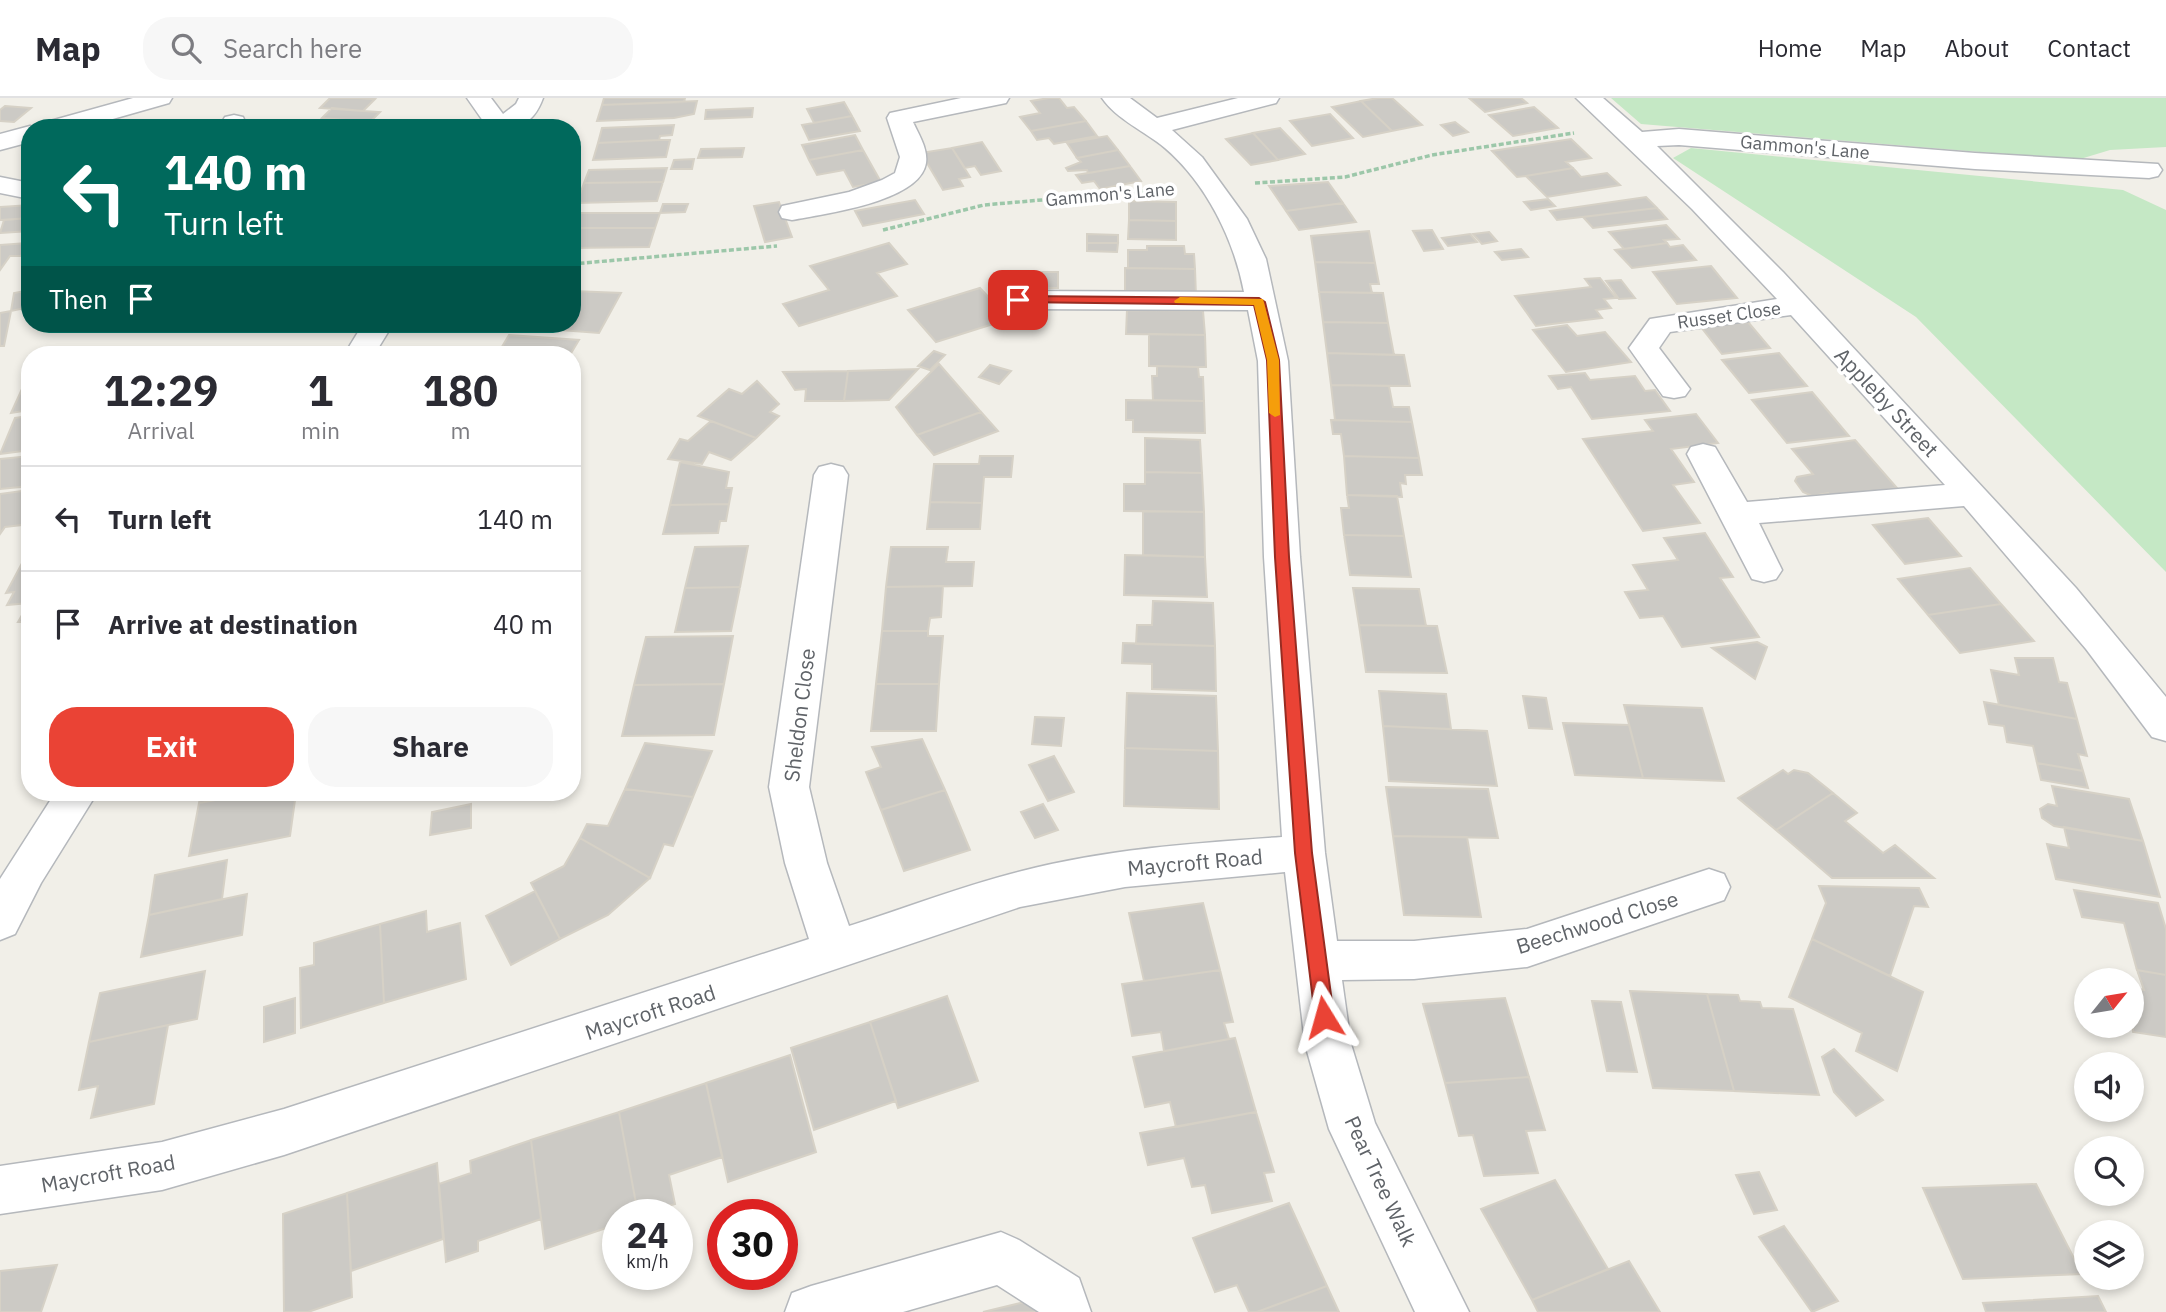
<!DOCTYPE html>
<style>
body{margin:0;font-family:"IBM Plex Sans",sans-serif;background:#f7f7f7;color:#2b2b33;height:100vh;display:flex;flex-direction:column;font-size:26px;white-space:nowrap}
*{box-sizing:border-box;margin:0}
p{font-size:23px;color:#7c7c81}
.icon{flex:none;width:38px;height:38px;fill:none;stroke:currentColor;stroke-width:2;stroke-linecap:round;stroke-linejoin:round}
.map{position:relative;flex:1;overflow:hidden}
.panel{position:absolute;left:21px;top:248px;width:560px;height:455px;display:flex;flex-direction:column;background:#fff;border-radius:28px;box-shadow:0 4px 10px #0003}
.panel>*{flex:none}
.top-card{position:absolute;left:21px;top:21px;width:560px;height:214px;border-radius:28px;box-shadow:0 4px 10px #0003;background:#00695c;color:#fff;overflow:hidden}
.needle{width:46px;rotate:60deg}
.buttons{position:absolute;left:2074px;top:870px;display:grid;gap:14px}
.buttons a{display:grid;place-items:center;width:70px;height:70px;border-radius:50%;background:#fff;box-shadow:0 4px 10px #0003;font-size:35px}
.speed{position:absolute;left:602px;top:1101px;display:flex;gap:14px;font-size:35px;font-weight:700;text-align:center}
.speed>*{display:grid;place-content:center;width:91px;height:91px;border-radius:50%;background:#fff;box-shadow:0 4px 10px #0003;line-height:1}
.speed small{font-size:18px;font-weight:400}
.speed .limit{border:10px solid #d22;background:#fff;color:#111}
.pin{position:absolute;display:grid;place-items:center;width:60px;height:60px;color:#fff;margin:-30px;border-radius:14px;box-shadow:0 4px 10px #0006}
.me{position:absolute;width:77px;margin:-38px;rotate:352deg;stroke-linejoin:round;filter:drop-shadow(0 0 5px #0008)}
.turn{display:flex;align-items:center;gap:24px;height:147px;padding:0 28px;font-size:32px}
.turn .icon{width:91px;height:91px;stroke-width:2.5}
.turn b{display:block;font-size:49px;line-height:60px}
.then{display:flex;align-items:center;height:66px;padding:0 28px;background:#0003;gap:14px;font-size:26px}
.eta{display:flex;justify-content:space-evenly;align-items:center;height:119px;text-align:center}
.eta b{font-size:42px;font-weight:700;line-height:49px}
.primary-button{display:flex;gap:14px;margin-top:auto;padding:14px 28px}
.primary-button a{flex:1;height:80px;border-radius:28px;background:#ea4335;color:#fff;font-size:28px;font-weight:700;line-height:80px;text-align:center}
.primary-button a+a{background:#f7f7f7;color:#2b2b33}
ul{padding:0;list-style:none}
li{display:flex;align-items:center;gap:21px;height:105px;padding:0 28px;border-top:2px solid #e1e1e2}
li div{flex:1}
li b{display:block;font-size:26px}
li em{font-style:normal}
header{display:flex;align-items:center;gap:42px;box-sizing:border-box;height:98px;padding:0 35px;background:#fff;border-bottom:2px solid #e1e1e2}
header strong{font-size:33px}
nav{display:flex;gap:38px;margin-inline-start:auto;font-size:24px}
.search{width:490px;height:63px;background:#f7f7f7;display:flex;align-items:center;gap:18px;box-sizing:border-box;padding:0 24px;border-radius:28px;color:#7c7c81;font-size:26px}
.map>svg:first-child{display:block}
</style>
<header>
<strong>Map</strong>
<div class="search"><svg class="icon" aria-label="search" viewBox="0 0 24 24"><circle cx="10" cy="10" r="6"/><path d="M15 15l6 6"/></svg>Search here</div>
<nav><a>Home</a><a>Map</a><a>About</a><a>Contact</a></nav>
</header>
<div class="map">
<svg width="2166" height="1214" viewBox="0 0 2166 1214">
<rect width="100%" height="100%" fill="#f1efe8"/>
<path fill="#c5e8c5" d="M1611,0H2166V49L2110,52L2077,62L1641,26Z
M1691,50L2123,92L2166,112V474L1916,219L1673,60Z"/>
<path fill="#cccac5" stroke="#d6d1c6" stroke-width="2" d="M330,0H358L375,1L363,13L320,10Z
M604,0H685L684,4L602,7Z
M1049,0H1059L1067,10L1074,9L1086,23L1031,33L1020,19L1040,15L1031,3Z
M1378,0H1392L1422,27L1392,33L1361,3Z
M1469,0H1521L1527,5L1485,14Z
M697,3L694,16L674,20L597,23L602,7Z
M1361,3L1392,33L1363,39L1332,9Z
M844,4L852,18L814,25L807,11Z
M5,8L31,10L14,24L0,23V12Z
M1534,9L1558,30L1513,38L1489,17Z
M332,10L363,13L380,14L370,24L322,20Z
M753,10L752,19L705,21L706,12Z
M1330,16L1353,40L1312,48L1290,23Z
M852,18L860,33L809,42L802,27Z
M322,20L370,24L364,30L313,29Z
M1086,23L1097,38L1054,46L1049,40L1037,42L1031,33Z
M1455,24L1468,34L1453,38L1441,27Z
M674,27L672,37L660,38L659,42L598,45L602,30Z
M1280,30L1305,56L1278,62L1253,35Z
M1253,35L1278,62L1251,67L1226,41Z
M855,37L863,52L809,62L802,47Z
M1107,38L1118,52L1077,60L1067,45Z
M1571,41L1591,60L1566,64L1573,70L1526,78L1517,79L1492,53Z
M659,42H670L666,59L593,62L598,45Z
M982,44L1001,73L981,77L975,68L965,70L952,50Z
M744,50L742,59L698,60L701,51Z
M952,50L970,79L959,81L963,88L943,92L921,55Z
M863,52L881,84L853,89L844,72L817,77L809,62Z
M1118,52L1130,68L1088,75L1087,72L1068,73L1066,70L1081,64L1077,60Z
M694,61L692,71H671L674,62Z
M1130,68L1141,83L1100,91L1094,83L1082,85L1076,77Z
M667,70L663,84L584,85L589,72Z
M1573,70L1581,79L1607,75L1620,87L1547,99L1526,78Z
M663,84L657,103L577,105L584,85Z
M1328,84L1343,105L1286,113L1269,88Z
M1646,99L1657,110L1557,122L1550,113Z
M1548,101L1555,108L1531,112L1524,104Z
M915,102L924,116L863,128L855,113Z
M1129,103L1176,104V123L1129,122Z
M779,104L792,139L765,144L754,108Z
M1343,105L1356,124L1299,132L1286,113Z
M663,106H688L685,114L660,115Z
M30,107V120L0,122V109Z
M1657,110L1667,121L1593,130L1583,119Z
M660,115L655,130H572L573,115Z
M30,120V133L0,135L4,122Z
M1129,122L1176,123V142L1128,141Z
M1666,127L1679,141L1664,142L1667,145L1624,151L1609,134Z
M572,130H655L649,149L572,150Z
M1432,132L1443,151L1424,153L1413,133Z
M1369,133L1375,165L1315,164L1311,138Z
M1489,134L1497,143L1482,146L1473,136Z
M1087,136L1118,137V145H1087Z
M1470,136L1477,144L1448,148L1442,140Z
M29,145L21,158H10L0,172V147Z
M889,145L907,166L877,175L897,198L799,228L783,206L829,192L810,168Z
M1087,145H1118L1117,154L1087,153Z
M1667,145L1670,149L1683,147L1696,162L1632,170L1615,152Z
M1147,148H1184L1185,156H1194L1195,171L1128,170V152H1147Z
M1521,151L1528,159L1502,162L1495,154Z
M1315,164L1375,165L1379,186H1370L1372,195L1319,194Z
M1711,168L1737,200L1677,206L1653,174Z
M1125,170L1195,171L1196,198L1125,197Z
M1026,174H1058V190H1025Z
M1600,180L1616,200L1604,201L1611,210L1596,212L1602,220L1536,228L1515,198L1591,189L1585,181Z
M1621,182L1635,200L1619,201L1606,183Z
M980,190L1009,221L936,244L908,212Z
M30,192V209L11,213L14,195Z
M572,193L621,195L599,235L519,229L522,226H572Z
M1319,194L1383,195L1388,225L1323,224Z
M1127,212L1203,213L1205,237L1126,236Z
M11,213L4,248H0V215Z
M1323,224L1388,225L1394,257L1327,255Z
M1748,224L1770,250L1722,256L1701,229Z
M1567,227L1577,238L1605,234L1631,264L1566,274L1533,232Z
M1149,236L1205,237L1206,269L1149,268Z
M509,237L579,242L570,257H497Z
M105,250L103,256L123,254L122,257H46Z
M934,253L945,257L930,272L918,268Z
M1327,255L1404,257L1410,288L1331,287Z
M1779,255L1807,288L1749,295L1722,262Z
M939,266L981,314L917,337L896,309Z
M990,267L1011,273L999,286L979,279Z
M1157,268L1198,269L1199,279H1203L1204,303L1153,302L1152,278H1157Z
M918,271L889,302L844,303L848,273Z
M848,273L844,303H805L806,291L795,292L783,274Z
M1585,275L1590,282L1635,278L1645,293L1655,292L1670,313L1592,321L1571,289L1558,291L1549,278Z
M757,283L779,306L770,314L779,318L756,340L698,318L729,291L742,296Z
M1331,287L1389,288L1393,309H1409L1412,324L1335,322Z
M30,290V312L11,315L22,291Z
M1812,294L1849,338L1787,345L1752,302Z
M1126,302L1204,303L1205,335L1133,334V322H1126Z
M981,314L998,333L934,357L917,337Z
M1696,316L1718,345L1671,351L1694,384L1673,387L1700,425L1643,433L1583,341L1653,333L1645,322Z
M30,318V352L0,356L15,320Z
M1331,322L1412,324L1419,360L1344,358L1341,336H1333Z
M711,323L756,340L731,362L709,354L702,366L668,361L680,341L688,343Z
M1145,340L1200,342L1202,375L1145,374Z
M1855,342L1897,390L1832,399L1828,395L1812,398L1803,394L1795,383L1797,379L1813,376L1792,351Z
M30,358V388L0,391V361Z
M980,358H1013L1011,379H984L982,405L930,404L934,366H979Z
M1344,358L1419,360L1422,377H1405L1406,386L1400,385L1402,399L1347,397Z
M680,364L729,374L726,390H732L729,406L670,407Z
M1145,374L1202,375L1204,414L1124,413V386H1145Z
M30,392V426L5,429L0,436V396Z
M1347,397L1397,398L1404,438L1344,437L1341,410H1349Z
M930,404L982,405L980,431H927Z
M729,406L726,423H720L718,435L663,436L670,407Z
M1143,413L1204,414L1205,459L1143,457Z
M1928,420L1961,458L1905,466L1873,427Z
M1705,435L1733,479L1720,480L1759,539L1682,549L1663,518L1640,520L1625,494L1648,492L1633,467L1678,462L1664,440Z
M1344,437L1404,438L1411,479L1350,477Z
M748,448L740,489L685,490L695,449Z
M891,449H948L946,464H974L972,488L886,489Z
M28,454L30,524H18L29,505L7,507L14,494L6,495Z
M1125,457L1205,459L1207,499L1124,497Z
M1970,470L2001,506L1928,517L1898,481Z
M943,488L941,519L930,520L928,533H882L886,489Z
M740,489L731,533L675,534L685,490Z
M1353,490L1419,491L1426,528L1359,527Z
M1153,503L1213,505L1215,548L1136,546L1137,527H1152Z
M2001,506L2034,543L1960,555L1928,517Z
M1359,527L1437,528L1447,575L1366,574Z
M882,533H928V538H943L939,586H876Z
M733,538L724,586L634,587L646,539Z
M1757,544L1767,549L1755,581L1712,550Z
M1123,545L1215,548L1216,593L1152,591V566L1122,565Z
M2015,560H2053L2059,584L2067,585L2077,621L1999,607L1991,572L2019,577Z
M724,586L714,637L622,638L634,587Z
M876,586H939L936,633H871Z
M1379,593L1446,596L1451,631L1383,628Z
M1127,595L1216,598L1218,653L1125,650Z
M1523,598L1546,600L1552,631L1529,630Z
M1984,604L2077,621L2087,658L2078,656L2083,673L2037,665L2033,648L2007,644L2004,628L1989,626Z
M1624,607L1702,610L1724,683L1643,680Z
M1035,619L1064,620L1061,648L1032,646Z
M1563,625L1629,627L1643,680L1575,677Z
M1383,628L1487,633L1497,688L1389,683Z
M922,641L945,692L881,712L866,674L881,669L872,649Z
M645,645L712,653L693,699L625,691Z
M1125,650L1218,653L1219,711L1124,708Z
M1054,658L1074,694L1048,703L1029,667Z
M2037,665L2083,673L2088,690L2041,682Z
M1783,672L1788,676L1794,672L1808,675L1833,695L1776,732L1738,700Z
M2052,688L2129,701L2143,743L2054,728L2042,720L2040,711L2048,706L2057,708Z
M1386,689L1488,691L1498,740L1393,738Z
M625,691L693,699L673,748L664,746L650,780L580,740L587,726L608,728Z
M945,692L970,752L904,773L881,712Z
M201,695H255L199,705Z
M255,695H296L290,738L189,758L199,705Z
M1833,695L1857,715L1845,723L1883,755L1895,747L1934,780H1832L1776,732Z
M471,706V730L430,737L432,714Z
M1043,706L1058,732L1035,740L1021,714Z
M2064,729L2143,743L2160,799L2056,781L2047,746L2069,750Z
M1393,738L1467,739L1481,819L1404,817Z
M580,740L650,780L608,817L560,841L531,785L564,768Z
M227,762L222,801L149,817L155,777Z
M1819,788L1919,790L1928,809L1914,808L1890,878L1812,841L1826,805Z
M2074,792L2158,805L2166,831V877L2137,872L2124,825L2082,819Z
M535,793L560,841L511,867L486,818Z
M247,796L242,837L141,859L149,817Z
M1203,805L1220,872L1144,883L1129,815Z
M426,813L427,834L460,825L466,881L384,905L380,826Z
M380,826L384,905L301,930L300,870L314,867V845Z
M1812,841L1923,894L1897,973L1856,953L1862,935L1789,899Z
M1220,872L1233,924L1224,925L1229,941L1164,953L1161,934L1132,938L1122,886Z
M2137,872L2166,877V939L2133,934L2132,890L2144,892Z
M205,873L197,921L89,944L100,895Z
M1630,893L1707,896L1734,993L1653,990Z
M1707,896L1738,897L1740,903L1760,904L1762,910L1793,911L1819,997L1734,993Z
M947,898L978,983L898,1010L870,924Z
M295,900V935L264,944V909Z
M1505,900L1529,979L1445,985L1423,906Z
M1592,903L1621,904L1637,974L1607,973Z
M870,924L896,1003L814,1032L791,950Z
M168,927L154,1006L91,1020L98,988L79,992L89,944Z
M1235,940L1256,1014L1176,1029L1170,1004L1145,1009L1133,959Z
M1834,951L1883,1002L1856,1018L1834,994L1822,959Z
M790,957L816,1054L728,1084L706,985Z
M1529,979L1545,1032L1526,1033L1538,1075L1484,1078L1473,1037L1459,1038L1445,985Z
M706,985L722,1059L669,1077L675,1106L638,1116L619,1014Z
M619,1014L638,1116H618V1126L545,1151L531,1042Z
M1256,1014L1274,1074L1264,1075L1272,1103L1212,1115L1205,1087L1192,1089L1184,1060L1148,1067L1140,1035Z
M531,1042L541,1121L478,1143V1153L446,1164L439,1086L471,1075L470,1063Z
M437,1065L443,1141L351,1173L347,1095Z
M1759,1074L1777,1112L1754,1116L1736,1077Z
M1555,1082L1608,1171L1532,1202L1481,1111Z
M2036,1086L2082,1176L1963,1181L1923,1090Z
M347,1095L352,1199L308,1214H284L283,1116Z
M1289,1105L1327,1188L1257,1214H1249L1237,1187L1215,1194L1193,1140Z
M1784,1128L1838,1203L1812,1214L1759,1139Z
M1629,1163L1660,1214H1538L1532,1202Z
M57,1167L41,1214H0V1173Z
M1327,1188L1339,1214H1257Z
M2098,1198L2106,1214H1986L1983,1205Z
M1033,1202L1036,1214H983Z"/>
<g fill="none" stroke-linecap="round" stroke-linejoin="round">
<defs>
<path id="minor" d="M133,0H172L169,5L81,30H40L43,25Z
M467,0H491L503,16L516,6L519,0H543C532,30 516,30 488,30Z
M961,0H1009L1006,5L913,24C919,37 928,51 926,65C920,104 823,116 792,122L782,120L779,114L782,108L849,94L882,82L895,75L900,59L887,20L890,15Z
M1102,0H1130L1157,20L1238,0H1279L1276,5L1172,32L1202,59L1247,121L1266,161L1288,263L1300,459L1325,755L1337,843H1414L1527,831L1709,771L1724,776L1730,789L1724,802L1527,869L1414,881L1342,882L1351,946L1375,1025L1469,1214H1415L1329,1031L1305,946L1285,774L1125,789L1020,809L284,1057L162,1092L0,1116V1068L162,1044L284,1011L809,841L785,765L769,689L814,377L819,369L831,366L843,369L848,377L809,689L827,765L849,828C906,810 964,787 1022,773C1107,751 1195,745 1282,739L1264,459L1258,263L1248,212L1018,211L1008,208L1003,202L1008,196L1018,193L1244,194C1234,142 1207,86 1165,50C1146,34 1116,21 1102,0Z
M1576,0H1603L1642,34L1679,31L1975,55L2158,66L2162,72L2158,78L2149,80L1975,71L1679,47L1657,48L1783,174L2076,490L2166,599V643L2152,639L2086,551L1964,408L1759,425L1782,472L1776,481L1764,484L1752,481L1687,356L1691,349L1703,346L1715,349L1747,404L1945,387L1791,217L1670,234L1659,250L1690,291L1685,298L1674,300L1663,298L1629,250L1650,221L1777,201L1692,111Z
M234,17L243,19L248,30H223L222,24L225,19Z
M30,28L35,30H30V44L0,52V36Z
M0,79L30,85V101L0,95Z
M363,226H393L374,257H344Z
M55,695H97L41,785L15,836L0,842V781Z
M1001,1134L1019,1142L1079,1180L1091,1214H1039L997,1187L903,1214H785L792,1195L811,1188Z"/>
</defs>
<use href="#minor" stroke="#b5b8bc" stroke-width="3"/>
<path stroke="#9cc7a9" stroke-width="3.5" stroke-dasharray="5 2.5" stroke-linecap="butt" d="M1255,85L1345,79L1432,57L1574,35
M883,132L984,107L1167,91
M572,166L777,148"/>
<use href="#minor" fill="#fff" fill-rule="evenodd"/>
</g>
<path fill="#ea4335" stroke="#982c22" stroke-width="2" d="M1018,198L1259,200L1265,204L1279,262L1289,459L1312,755L1334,919L1331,925L1324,927L1318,925L1315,919L1295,755L1275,459L1267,262L1254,207L1013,204V199Z"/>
<path fill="#f59e0b" d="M1180,199L1263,201L1279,262L1280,317L1275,319L1269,315L1267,262L1254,207L1175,205L1174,203Z"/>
<g text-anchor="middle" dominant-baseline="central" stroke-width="7" stroke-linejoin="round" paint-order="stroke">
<g font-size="18" fill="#5f6368" stroke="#fff">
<text transform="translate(1805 49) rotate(5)">Gammon's Lane</text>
<text transform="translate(1110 96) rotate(-5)">Gammon's Lane</text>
<text transform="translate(1729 217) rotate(-8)">Russet Close</text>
</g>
<g font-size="21" fill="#5f6368" stroke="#fff">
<text transform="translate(1887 304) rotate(47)">Appleby Street</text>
<text transform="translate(799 617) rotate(-83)">Sheldon Close</text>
<text transform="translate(1195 764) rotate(-5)">Maycroft Road</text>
<text transform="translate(1597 824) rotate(-17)">Beechwood Close</text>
<text transform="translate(650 914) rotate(-18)">Maycroft Road</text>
<text transform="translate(108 1075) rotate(-10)">Maycroft Road</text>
<text transform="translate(1381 1083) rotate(65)">Pear Tree Walk</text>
</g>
</g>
</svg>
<div class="buttons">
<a><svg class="needle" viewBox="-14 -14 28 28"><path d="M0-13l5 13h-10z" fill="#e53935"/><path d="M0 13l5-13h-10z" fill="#7c7c81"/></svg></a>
<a><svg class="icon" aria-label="sound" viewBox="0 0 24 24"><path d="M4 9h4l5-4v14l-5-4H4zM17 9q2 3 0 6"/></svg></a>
<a><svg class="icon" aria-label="search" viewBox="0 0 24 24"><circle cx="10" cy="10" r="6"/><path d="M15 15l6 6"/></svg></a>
<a><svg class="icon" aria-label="layers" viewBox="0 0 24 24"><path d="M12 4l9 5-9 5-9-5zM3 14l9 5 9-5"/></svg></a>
</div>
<div class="speed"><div>24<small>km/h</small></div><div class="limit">30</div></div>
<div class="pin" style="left:1018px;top:202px;background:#d93025"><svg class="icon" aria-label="arrive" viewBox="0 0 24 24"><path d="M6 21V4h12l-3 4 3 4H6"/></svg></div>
<svg class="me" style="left:1324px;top:919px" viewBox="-20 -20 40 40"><path d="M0-17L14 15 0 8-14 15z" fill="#ea4335" stroke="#fff" stroke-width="4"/></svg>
<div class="top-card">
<div class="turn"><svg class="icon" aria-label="left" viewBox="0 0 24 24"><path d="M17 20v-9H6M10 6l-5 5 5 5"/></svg><div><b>140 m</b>Turn left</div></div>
<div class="then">Then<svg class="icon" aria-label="arrive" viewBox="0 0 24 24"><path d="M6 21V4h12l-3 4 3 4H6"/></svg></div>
</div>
<section class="panel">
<div class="eta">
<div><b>12:29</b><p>Arrival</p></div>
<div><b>1</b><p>min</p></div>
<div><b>180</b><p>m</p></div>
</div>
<ul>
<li><svg class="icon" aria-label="left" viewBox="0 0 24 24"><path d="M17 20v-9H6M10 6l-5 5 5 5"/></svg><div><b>Turn left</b></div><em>140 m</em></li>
<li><svg class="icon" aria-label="arrive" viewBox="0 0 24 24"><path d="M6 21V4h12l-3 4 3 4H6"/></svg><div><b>Arrive at destination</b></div><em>40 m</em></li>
</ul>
<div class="primary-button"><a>Exit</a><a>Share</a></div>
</section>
</div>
